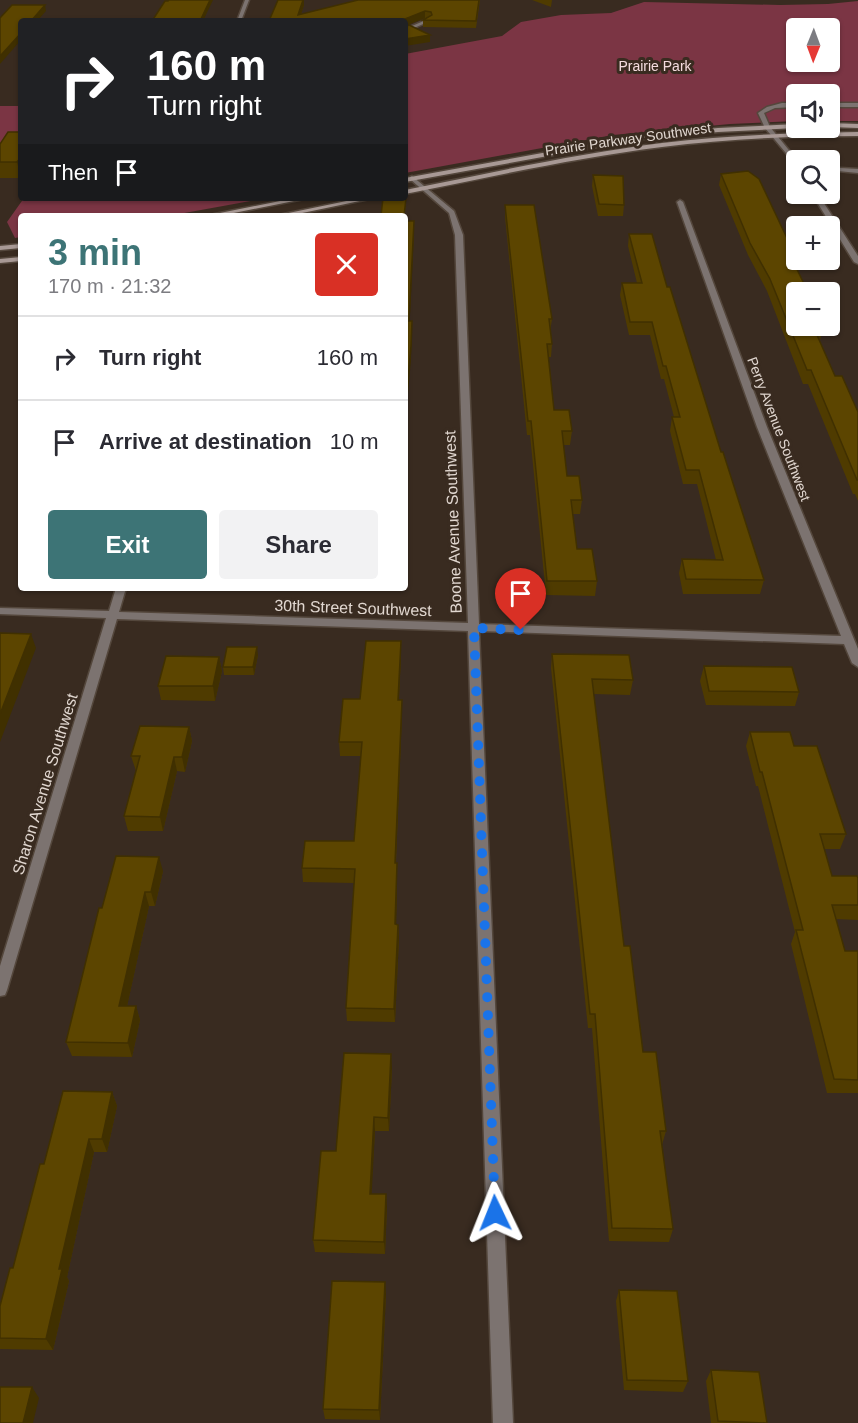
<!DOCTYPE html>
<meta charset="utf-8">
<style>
body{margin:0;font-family:Arial,sans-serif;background:#f2f2f3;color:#2b2b33;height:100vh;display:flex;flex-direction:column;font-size:22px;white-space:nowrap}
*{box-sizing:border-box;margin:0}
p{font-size:20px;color:#7c7c81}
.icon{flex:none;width:33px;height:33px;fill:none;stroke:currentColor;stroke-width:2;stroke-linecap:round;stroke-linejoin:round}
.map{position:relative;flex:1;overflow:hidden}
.sheet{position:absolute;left:18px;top:213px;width:390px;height:378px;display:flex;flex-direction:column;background:#fff;border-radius:6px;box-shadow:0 2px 4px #0004}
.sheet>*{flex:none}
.banner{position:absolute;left:18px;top:18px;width:390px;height:183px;border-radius:6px;box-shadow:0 2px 4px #0004;background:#202124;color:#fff;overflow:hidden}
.needle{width:39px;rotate:181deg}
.fabs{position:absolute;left:786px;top:18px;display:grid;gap:12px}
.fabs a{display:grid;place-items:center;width:54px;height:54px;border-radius:6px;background:#fff;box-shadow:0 2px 4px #0004;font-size:30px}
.pin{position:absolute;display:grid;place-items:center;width:51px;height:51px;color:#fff;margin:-62px -26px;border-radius:50% 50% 50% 0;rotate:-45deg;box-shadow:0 0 6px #0007}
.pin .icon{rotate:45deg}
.me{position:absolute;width:66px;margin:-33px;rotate:358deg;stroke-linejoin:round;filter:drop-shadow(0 0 4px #0008)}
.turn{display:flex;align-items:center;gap:21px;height:126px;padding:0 30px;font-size:27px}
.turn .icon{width:78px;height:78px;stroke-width:2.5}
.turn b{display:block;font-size:42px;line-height:51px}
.then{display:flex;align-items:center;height:57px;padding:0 30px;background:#0003;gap:12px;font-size:22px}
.round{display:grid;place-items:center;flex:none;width:63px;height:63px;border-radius:6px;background:#f2f2f3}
.overview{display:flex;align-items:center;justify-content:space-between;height:102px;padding:0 30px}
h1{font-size:36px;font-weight:600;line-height:45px;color:#3d7476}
.action{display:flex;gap:12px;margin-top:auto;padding:12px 30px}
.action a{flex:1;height:69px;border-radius:6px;background:#3d7476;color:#fff;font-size:24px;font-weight:600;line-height:69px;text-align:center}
.action a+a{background:#f2f2f3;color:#2b2b33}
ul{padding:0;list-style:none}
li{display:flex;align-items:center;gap:18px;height:84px;padding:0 30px;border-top:2px solid #e1e1e2}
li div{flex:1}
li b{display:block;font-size:22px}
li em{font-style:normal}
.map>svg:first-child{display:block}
</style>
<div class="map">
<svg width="858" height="1423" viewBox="0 0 858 1423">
<rect width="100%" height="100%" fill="#392b20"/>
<path fill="#7b3544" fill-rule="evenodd" d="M858,1V121H830V94H796V121L730,124L613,135L405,173V54L502,36L521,22L561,15L611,13L644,2L780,5L828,4ZM796,28H830V62H796Z
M0,106H21V146H0Z
M24,198H267L168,216H21V237L15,238L7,222Z"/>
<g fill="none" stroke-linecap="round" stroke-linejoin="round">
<defs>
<path id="lane" d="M782,103H796V107L775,108L764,113L770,127L797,160L796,165L765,128L758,113L767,107Z
M830,103H858V107H830Z
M840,168L858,169V173L838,171L837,170Z
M812,194H818L858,256V264L854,262Z"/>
<path id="street" d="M245,0H249L241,21H237Z
M426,20L430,21L405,32V29Z
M412,176L454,211L463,235L479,624L841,636L757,427L677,202L680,200L683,202L767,427L858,649V667L852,663L844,644L479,631L513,1423H493L468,631L117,619L7,990L5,995L0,996V966L106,618L0,614V608L109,611L116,588H126L119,612L468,623L455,235L449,213L410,179V177Z"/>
<path id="secondary" d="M830,123L858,124V128L830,127Z
M796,124V128L718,132L636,140L405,182V178L636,136L718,128Z
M858,132V136C792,136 727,139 662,147C575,158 490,177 405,194V190C490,173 575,154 662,143C727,135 792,133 858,132Z
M295,198H309L219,216H205Z
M361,198H374L288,216H274Z
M21,244V248L0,250V246Z
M21,257V261L0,263V259Z"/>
</defs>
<use href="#lane" stroke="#54473c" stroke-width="3"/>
<use href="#street" stroke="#54473c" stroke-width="3"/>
<use href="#secondary" stroke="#54473c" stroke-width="3"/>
<use href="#lane" fill="#7c7370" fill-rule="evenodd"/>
<use href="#street" fill="#7c7370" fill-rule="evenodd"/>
<use href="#secondary" fill="#a89995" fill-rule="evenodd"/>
</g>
<path fill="#4f3b00" d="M278,0H304V5L301,14L480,0L476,28L423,27V20L425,18L405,26V21H269Z
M532,0H552L551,7Z
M21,132V178H0V144Z
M721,174L793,251L792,258L824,327L820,340H819L835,376L858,412V501L855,494H853L808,384H803L767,291L748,255L719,185Z
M593,175L624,205L623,216H598L592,186Z
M505,205L552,319L550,332L552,344L551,357H548L554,410L572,431L570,445H564L567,476L582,500L580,514H573L577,549L597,581L595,596L546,595L530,435H527L505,217Z
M629,234L667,287L721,452L764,580L760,594H683L679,573L682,559L716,560L697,484H683L670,431L672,417H674L664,379H661L650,335H629L620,295L622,283H637L628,246Z
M401,641V655L399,700L402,714L396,863H397V877L396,924L398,925L399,938L395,1022L347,1021L346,1008L354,883L303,882L302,868L354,841L361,756H340L339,742L360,699Z
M552,654L633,680L630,695L593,694L624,946L643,1052L666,1131L662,1145L673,1229L669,1242L609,1241L592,1028H588L551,668Z
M258,655L254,675H224L223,667Z
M219,657L222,671L215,701L161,700L158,686Z
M704,666L799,692L795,706L706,705L700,681Z
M189,727L192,741L185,772L177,771L163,831H128L124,816L136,771L131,756Z
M750,732L794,746L846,834L840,849H824L832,876L858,878V920L836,919L845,951H858V1093H827L791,944L795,932L758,786H756L746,746Z
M163,871L155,906H149L127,1006H136L140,1020L132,1057L72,1056L66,1042L102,908Z
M392,1068L389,1131H375L371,1194L387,1207L385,1254L315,1252L313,1240L336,1151Z
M112,1092L117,1106L107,1152H94L67,1277L69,1281L53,1350L0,1349V1306L13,1268L44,1164Z
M619,1290L688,1381L683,1392L624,1390L616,1301Z
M386,1294L380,1420L325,1419L323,1409Z
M711,1370L767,1423H711L706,1381Z"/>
<path fill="#403000" d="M210,0H213L203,21H200Z
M303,0H304V5L299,21L298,15Z
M45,5L46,11L37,21H31Z
M425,11V18L405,26V19Z
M21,33V40L0,64V56Z
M430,35V42L405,46V39Z
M21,157V178L17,162Z
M414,221V233L409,334V321Z
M412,321L411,359L405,429V413Z
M407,445V458L405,495V477Z
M406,503V517L405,544V525Z
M31,634L36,648L0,742V714Z
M401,641V655L398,714V700Z
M257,647L258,655L254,675L253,667Z
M219,657L222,671L215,701L213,686Z
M402,700V714L395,877V863Z
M189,727L192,741L185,772L182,757Z
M174,757L177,771L163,831L160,817Z
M159,857L163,871L155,906L151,892Z
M397,863V877L396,938L395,924Z
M145,892L149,906L124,1020L119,1006Z
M398,925L399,938L395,1022L394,1009Z
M136,1006L140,1020L132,1057L128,1043Z
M391,1054L392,1068L389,1131L388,1118Z
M112,1092L117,1106L107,1152L102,1139Z
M374,1117L375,1131L371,1207L370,1194Z
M89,1139L94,1152L67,1277L69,1281L53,1350L46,1339L59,1269Z
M386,1194L387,1207L385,1254L384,1242Z
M385,1282L386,1294L380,1420L379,1410Z
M32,1387L39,1398L33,1423H23Z"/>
<path fill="#5c4500" stroke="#403000" stroke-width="1.5" d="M169,0H210L200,21H152L165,1H168Z
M278,0H303L298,15L358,0H479L476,21L423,20L432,15L431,12L425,11L405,19H397L401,21H269Z
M12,5H45L31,21H21V33L0,56V18Z
M409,25L430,35L405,39V27Z
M8,132H21V157L17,162H0V144Z
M748,171L759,179L793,251H788L808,292H796V326H823L824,327H816L820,335H817L835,376H842L858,412V480H857L811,370H807L770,279L750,243L721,174Z
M593,175L623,176L624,205L599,204Z
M383,198H406L404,216H381Z
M505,205H534L552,319H549L552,344H547L554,410H569L572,431H562L567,476H579L582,500H571L577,549H592L597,581H547L531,421H528Z
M405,221H414L409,321H412L411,346L405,413Z
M629,234H652L667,287H670L721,452H723L764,580L686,579L682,559L723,560L699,470H686L672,417H680L666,366H663L652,322H630L622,283H642Z
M405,445H407L405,477Z
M405,503H406L405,525Z
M0,633L31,634L0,714Z
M366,641H401L398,700H402L395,863H397L395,924L398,925L394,1009L346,1008L355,869L302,868L305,841H354L362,742H339L343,699H360Z
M227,647H257L253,667H223Z
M552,654L629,655L633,680L592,679L624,946H630L643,1052H656L666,1131H660L673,1229L612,1228L595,1014H590Z
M166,656L219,657L213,686H158Z
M704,666L792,667L799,692L709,691Z
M140,726L189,727L182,757H174L160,817L124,816L140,756H131Z
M750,732H790L794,746H817L846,834H820L832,876H857L858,878V905H832L845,951H858V1080L834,1079L796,930H803L762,772H760Z
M116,856L159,857L151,892H145L119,1006H136L128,1043L66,1042L99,908H102Z
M344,1053L391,1054L388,1118L374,1117L370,1194H386L384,1242L313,1240L321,1151H336Z
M63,1091L112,1092L102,1139H89L59,1269H62L46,1339L0,1338V1306L10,1268H13L40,1164H44Z
M332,1281L385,1282L379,1410L323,1409Z
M619,1290L677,1291L688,1381L627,1380Z
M711,1370L759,1372L767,1423L718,1421Z
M0,1387H32L23,1423H0Z"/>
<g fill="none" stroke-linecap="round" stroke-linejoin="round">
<path stroke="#1a73e8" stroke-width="10" stroke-dasharray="0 18" d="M495,1213L474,628L521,630"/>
</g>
<g text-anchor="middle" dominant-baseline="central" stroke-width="6" stroke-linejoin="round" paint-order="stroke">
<g font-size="14" fill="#f4dcdf" stroke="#392b20">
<text x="655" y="66">Prairie Park</text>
</g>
<g font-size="14" fill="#e1d7d0" stroke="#392b20">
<text transform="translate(628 139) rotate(-8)">Prairie Parkway Southwest</text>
<text transform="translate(779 429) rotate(69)">Perry Avenue Southwest</text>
</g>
<g font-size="16" fill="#e1d7d0" stroke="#392b20">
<text transform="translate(453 522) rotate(-92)">Boone Avenue Southwest</text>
<text transform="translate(353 608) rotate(2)">30th Street Southwest</text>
<text transform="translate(45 784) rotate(-73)">Sharon Avenue Southwest</text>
</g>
</g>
</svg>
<div class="fabs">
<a><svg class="needle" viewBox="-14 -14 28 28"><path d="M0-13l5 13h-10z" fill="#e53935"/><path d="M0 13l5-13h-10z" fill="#7c7c81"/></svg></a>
<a><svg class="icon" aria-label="sound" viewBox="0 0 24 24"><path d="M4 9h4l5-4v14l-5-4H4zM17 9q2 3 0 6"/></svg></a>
<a><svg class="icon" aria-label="search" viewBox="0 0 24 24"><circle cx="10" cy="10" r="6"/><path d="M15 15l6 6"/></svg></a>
<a>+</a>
<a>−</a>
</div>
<div class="pin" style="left:521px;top:630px;background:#d93025"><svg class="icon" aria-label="arrive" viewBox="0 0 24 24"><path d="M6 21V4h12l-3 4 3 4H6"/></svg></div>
<svg class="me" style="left:495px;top:1213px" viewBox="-20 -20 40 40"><path d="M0-17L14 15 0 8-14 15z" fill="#1a73e8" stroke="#fff" stroke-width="4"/></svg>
<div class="banner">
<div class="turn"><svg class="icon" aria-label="right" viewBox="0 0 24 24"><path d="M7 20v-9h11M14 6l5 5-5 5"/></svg><div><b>160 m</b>Turn right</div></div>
<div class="then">Then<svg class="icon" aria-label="arrive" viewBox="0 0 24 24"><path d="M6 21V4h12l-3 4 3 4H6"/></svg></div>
</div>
<section class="sheet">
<div class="overview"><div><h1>3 min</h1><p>170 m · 21:32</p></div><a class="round" style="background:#d93025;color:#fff"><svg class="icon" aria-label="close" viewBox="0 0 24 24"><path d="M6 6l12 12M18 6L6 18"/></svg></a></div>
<ul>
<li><svg class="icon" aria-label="right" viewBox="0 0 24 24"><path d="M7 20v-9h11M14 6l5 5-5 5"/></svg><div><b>Turn right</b></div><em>160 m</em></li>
<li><svg class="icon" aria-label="arrive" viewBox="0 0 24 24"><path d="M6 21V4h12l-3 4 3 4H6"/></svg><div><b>Arrive at destination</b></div><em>10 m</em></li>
</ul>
<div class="action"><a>Exit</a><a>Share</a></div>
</section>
</div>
